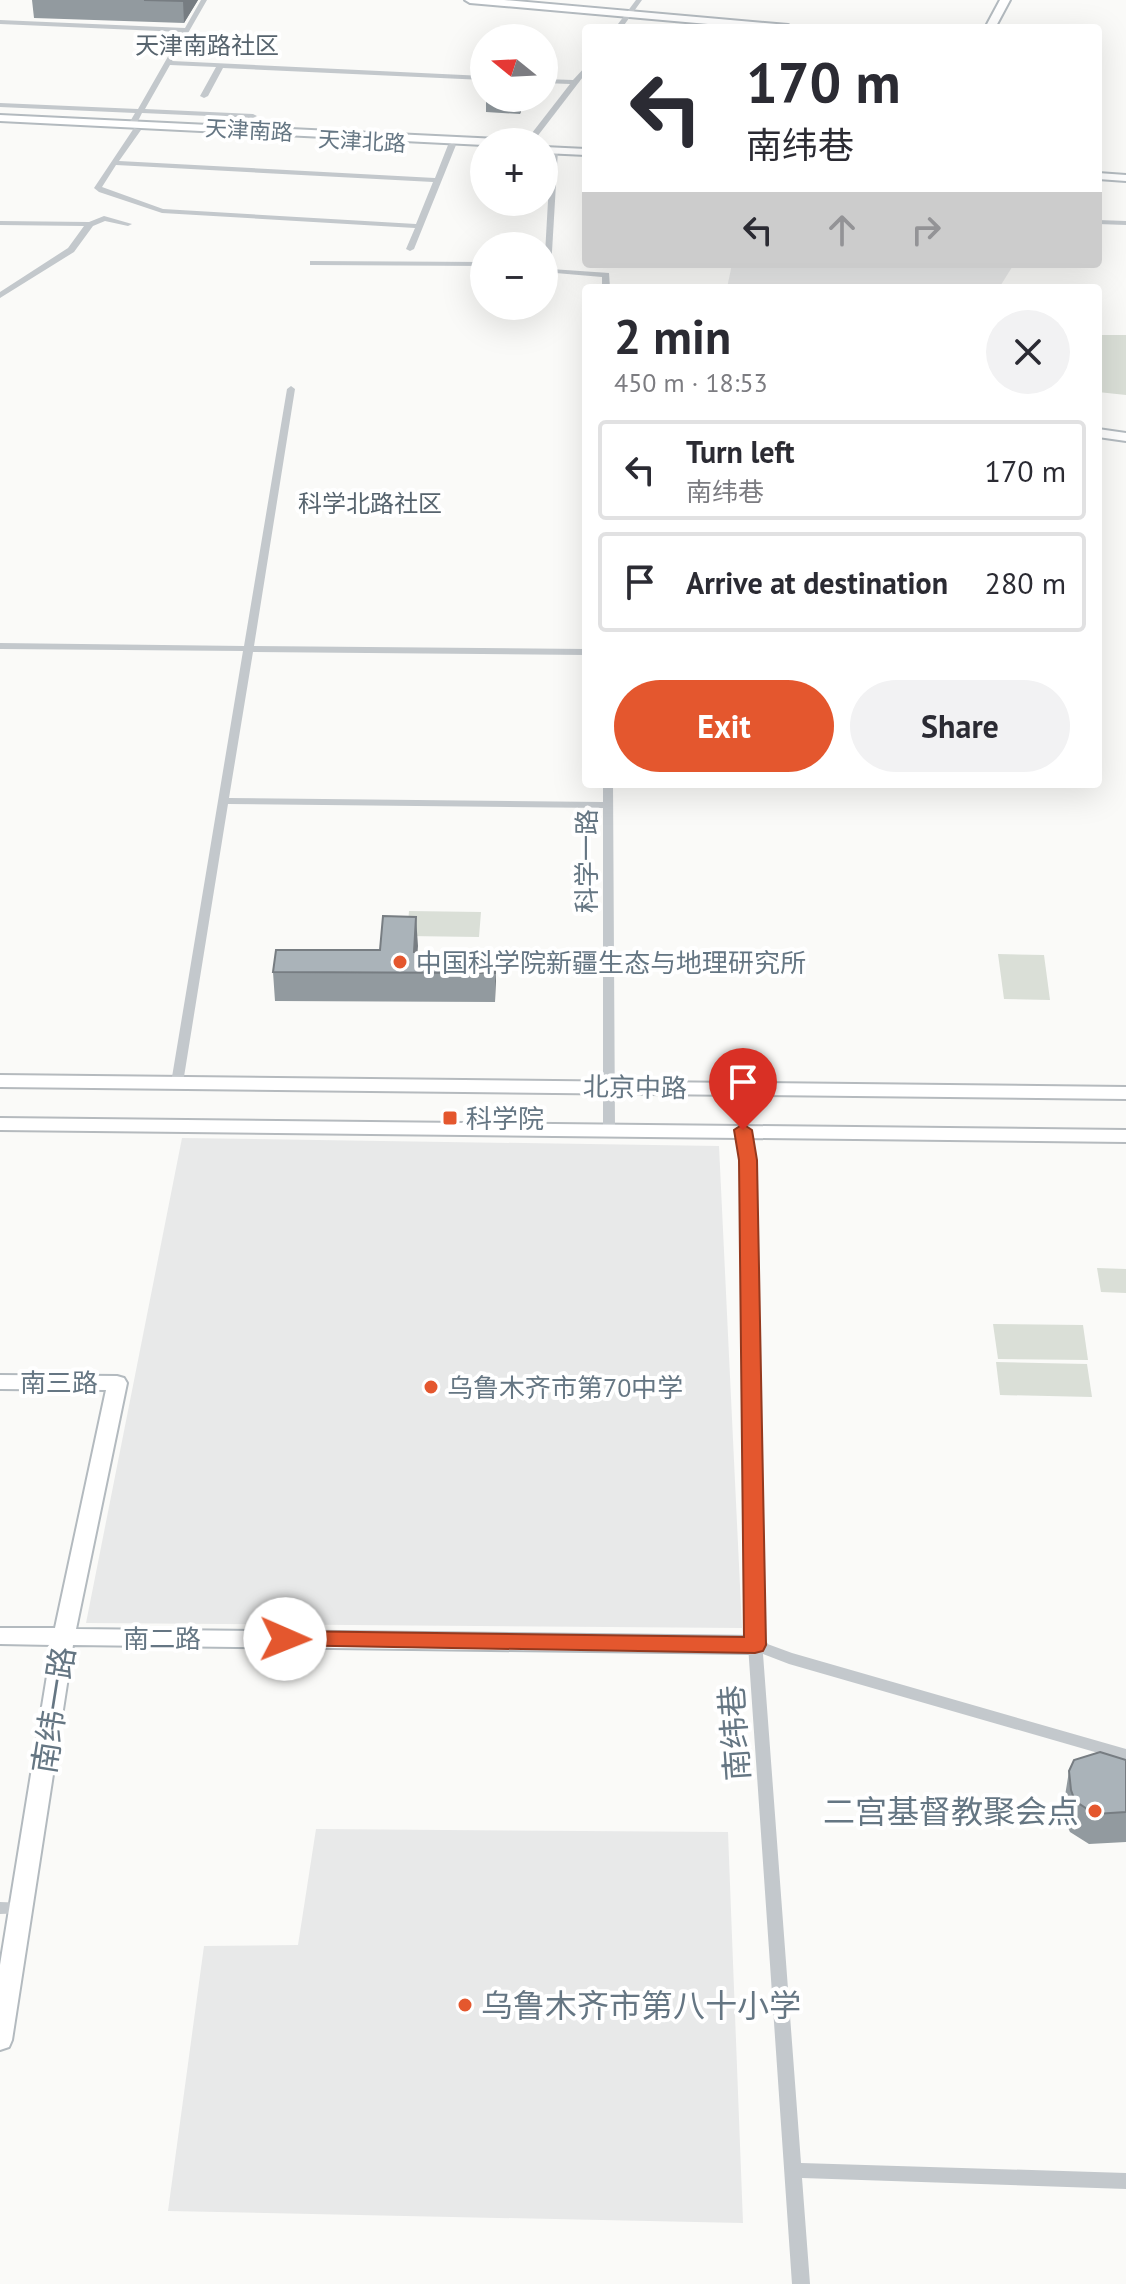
<!DOCTYPE html>
<meta charset="utf-8">
<style>
body{margin:0;font-family:"PT Sans","Noto Sans SC",sans-serif;background:#f2f2f3;color:#2b2b33;height:100vh;display:flex;flex-direction:column;font-size:30px;white-space:nowrap}
*{box-sizing:border-box;margin:0}
p{font-size:26px;color:#7c7c81}
.icon{flex:none;width:44px;height:44px;fill:none;stroke:currentColor;stroke-width:2;stroke-linecap:round;stroke-linejoin:round}
.map{position:relative;flex:1;overflow:hidden}
.side{position:absolute;left:582px;top:284px;width:520px;height:504px;display:flex;flex-direction:column;background:#fff;border-radius:8px;box-shadow:0 8px 32px #0002}
.side>*{flex:none}
.banner{position:absolute;left:582px;top:24px;width:520px;height:244px;border-radius:8px;box-shadow:0 8px 32px #0002;background:#fff;color:#2b2b33;overflow:hidden}
.needle{width:52px;rotate:288deg}
.controls{position:absolute;left:470px;top:24px;display:grid;gap:16px}
.controls a{display:grid;place-items:center;width:88px;height:88px;border-radius:50%;background:#fff;box-shadow:0 8px 32px #0002;font-size:40px}
.pin{position:absolute;display:grid;place-items:center;width:68px;height:68px;color:#fff;margin:-82px -34px;border-radius:50% 50% 50% 0;rotate:-45deg;box-shadow:0 0 8px #0007}
.pin .icon{rotate:45deg}
.me{position:absolute;width:88px;margin:-44px;rotate:91deg;stroke-linejoin:round;filter:drop-shadow(0 0 6px #0008)}
.turn{display:flex;align-items:center;gap:28px;height:168px;padding:0 32px;font-size:36px}
.turn .icon{width:104px;height:104px;stroke-width:2.5}
.turn b{display:block;font-size:56px;line-height:68px}
.lanes{display:flex;align-items:center;height:76px;padding:0 32px;background:#0003;justify-content:center;gap:40px;direction:ltr}
.lanes .off{opacity:.35}
.round{display:grid;place-items:center;flex:none;width:84px;height:84px;border-radius:42px;background:#f2f2f3}
.headline{display:flex;align-items:center;justify-content:space-between;height:136px;padding:0 32px}
h1{font-size:48px;font-weight:700;line-height:60px}
.cta{display:flex;gap:16px;margin-top:auto;padding:16px 32px}
.cta a{flex:1;height:92px;border-radius:48px;background:#e4572e;color:#fff;font-size:32px;font-weight:700;line-height:92px;text-align:center}
.cta a+a{background:#f2f2f3;color:#2b2b33}
ul{padding:0;list-style:none}
li{display:flex;align-items:center;gap:24px;height:100px;margin:0 16px 12px;padding:0 16px;border:4px solid #e1e1e2;border-radius:8px}
li div{flex:1}
li b{display:block;font-size:30px}
li em{font-style:normal}
.map>svg:first-child{display:block}
</style>
<div class="map">
<svg width="1126" height="2284" viewBox="0 0 1126 2284">
<rect width="100%" height="100%" fill="#fafaf8"/>
<path fill="#e8e9e9" d="M732,264H1014L999,288H727Z
M182,1138L719,1146L742,1628L86,1623Z
M316,1829L728,1832L743,2223L168,2211L204,1946L298,1945Z"/>
<path fill="#dadfd7" d="M1098,335H1126V395L1098,392Z
M409,911L481,912L479,937L407,936Z
M998,954L1044,955L1050,1000L1004,999Z
M1097,1268L1126,1269V1293L1101,1292Z
M993,1324L1083,1325L1088,1360L998,1359Z
M996,1362L1087,1364L1092,1397L1000,1395Z"/>
<g fill="none" stroke-linecap="round" stroke-linejoin="round">
<defs>
<path id="secondary" d="M465,0H504L788,25L793,28H753L470,3Z
M1000,0H1010L995,28H985Z
M0,115L498,139L504,142H484V145L0,121Z
M544,147L586,149V155L544,153Z
M1098,173L1126,175V181L1098,179Z
M1098,429L1126,433V441L1098,437Z
M0,1375L117,1376L124,1378L127,1383L76,1629L755,1637L763,1639L766,1645L763,1651L755,1653L73,1645L12,2040L9,2047L0,2050V1965L52,1645L0,1644V1628H55L106,1390L0,1389Z"/>
<path id="primary" d="M0,1075L1126,1087V1099L0,1087Z
M0,1118L1126,1130V1142L0,1130Z"/>
</defs>
<use href="#secondary" stroke="#b3babf" stroke-width="4"/>
<use href="#primary" stroke="#b5babe" stroke-width="4"/>
<path fill="#c3c8cc" fill-rule="evenodd" d="M201,0H207L172,61L484,76V80L223,68L208,96L204,98L200,96L216,67L170,65L145,109L253,114L257,116L253,118L142,113L135,127H132L128,125L135,113L0,107V103L138,109L182,32L0,24V20L185,28Z
M636,0H642L622,28H615Z
M586,66V73L533,142H525L570,84L544,83V79L573,80Z
M134,128L141,130L119,161L435,178L448,145L452,143L456,145L414,249L410,251L406,249L415,228L162,213L99,192L94,188ZM116,165L433,182L416,224L163,209L102,187Z
M551,148L558,150L551,269L609,273L610,288H602V277L544,272Z
M104,216L132,224L128,226L105,221L93,226L74,252L0,298V292L68,248L84,226L0,225V221L89,222Z
M1098,220L1126,221V225L1098,224Z
M310,261L484,262V266L313,265H310Z
M291,386L295,389L254,646L586,649V655L253,652L229,798L603,802V784H613L615,1129L613,1132L609,1133L603,1129V808L228,804L183,1083L177,1087L171,1083L243,651L0,649V643L244,646L287,389Z
M743,1126L749,1130L754,1160L762,1642L792,1653L1126,1749V1761L789,1664L763,1654L801,2163L1126,2173V2189L802,2178L810,2284H792L748,1645L742,1160L737,1130Z
M0,1902L26,1903L29,1908L26,1913L0,1914Z"/>
<use href="#secondary" fill="#fff" fill-rule="evenodd"/>
<use href="#primary" fill="#fff" fill-rule="evenodd"/>
</g>
<path fill="#929a9f" d="M32,0H198L184,23L34,18Z
M486,98H525L520,114L486,112Z
M416,917L417,952H495V1002L275,1001L273,972L380,950Z
M1126,1760V1842L1089,1844L1070,1832L1065,1821L1064,1802L1069,1771Z"/>
<path fill="#777d82" d="M183,0H198L184,23L183,1Z
M519,98H525L520,114Z
M416,917L418,946L416,972L414,952Z
M495,952L496,981L495,1002Z"/>
<path fill="#aab3b9" stroke="#777d82" stroke-width="2" d="M144,0H183V1Z
M383,916L416,917L414,952H495V973L273,972L276,950H380Z
M1100,1752L1126,1760V1812L1095,1814L1075,1801L1071,1790L1069,1771L1074,1760Z"/>
<path fill="#e4572e" stroke="#94391e" stroke-width="2" d="M743,1124L752,1130L757,1160L766,1645L763,1651L755,1653L277,1645L274,1639L277,1633L285,1631L744,1637L739,1160L734,1130Z"/>
<g fill="#e4572e" stroke="#fff" stroke-width="3">
<circle cx="400" cy="962" r="8"/>
<rect x="442" y="1110" width="16" height="16" rx="4"/>
<circle cx="431" cy="1387" r="8"/>
<circle cx="1095" cy="1811" r="8"/>
<circle cx="465" cy="2005" r="8"/>
</g>
<g text-anchor="middle" dominant-baseline="central" stroke-width="8" stroke-linejoin="round" paint-order="stroke">
<g font-size="22" fill="#657683" stroke="#fff">
<text transform="translate(249 130) rotate(3)">天津南路</text>
<text transform="translate(362 141) rotate(3)">天津北路</text>
</g>
<g font-size="24" fill="#57646e" stroke="#fff">
<text x="207" y="45">天津南路社区</text>
<text x="370" y="503">科学北路社区</text>
</g>
<g font-size="26" fill="#657683" stroke="#fff">
<text transform="translate(586 861) rotate(-90)">科学一路</text>
<text transform="translate(635 1087) rotate(1)">北京中路</text>
<text x="59" y="1382">南三路</text>
<text x="162" y="1638">南二路</text>
</g>
<g font-size="26" fill="#657683" stroke="#fff" text-anchor="start">
<text x="416" y="962">中国科学院新疆生态与地理研究所</text>
<text x="466" y="1118">科学院</text>
<text x="447" y="1387">乌鲁木齐市第70中学</text>
</g>
<g font-size="32" fill="#657683" stroke="#fff">
<text transform="translate(53 1710) rotate(-81)">南纬一路</text>
<text transform="translate(734 1733) rotate(-94)">南纬巷</text>
</g>
<g font-size="32" fill="#657683" stroke="#fff" text-anchor="end">
<text x="1079" y="1811">二宫基督教聚会点</text>
<text x="481" y="2005" text-anchor="start">乌鲁木齐市第八十小学</text>
</g>
</g>
</svg>
<div class="controls">
<a><svg class="needle" viewBox="-14 -14 28 28"><path d="M0-13l5 13h-10z" fill="#e53935"/><path d="M0 13l5-13h-10z" fill="#7c7c81"/></svg></a>
<a>+</a>
<a>−</a>
</div>
<div class="pin" style="left:743px;top:1130px;background:#d93025"><svg class="icon" aria-label="arrive" viewBox="0 0 24 24"><path d="M6 21V4h12l-3 4 3 4H6"/></svg></div>
<svg class="me" style="left:285px;top:1639px" viewBox="-20 -20 40 40"><circle r="19" fill="#fff"/><path d="M0-13L10 11 0 6-10 11z" fill="#e4572e"/></svg>
<div class="banner">
<div class="turn"><svg class="icon" aria-label="left" viewBox="0 0 24 24"><path d="M17 20v-9H6M10 6l-5 5 5 5"/></svg><div><b>170 m</b>南纬巷</div></div>
<div class="lanes"><svg class="icon" aria-label="left" viewBox="0 0 24 24"><path d="M17 20v-9H6M10 6l-5 5 5 5"/></svg><svg class="icon off" aria-label="ahead" viewBox="0 0 24 24"><path d="M12 20V5M6 11l6-6 6 6"/></svg><svg class="icon off" aria-label="right" viewBox="0 0 24 24"><path d="M7 20v-9h11M14 6l5 5-5 5"/></svg></div>
</div>
<section class="side">
<div class="headline"><div><h1>2 min</h1><p>450 m · 18:53</p></div><a class="round"><svg class="icon" aria-label="close" viewBox="0 0 24 24"><path d="M6 6l12 12M18 6L6 18"/></svg></a></div>
<ul>
<li><svg class="icon" aria-label="left" viewBox="0 0 24 24"><path d="M17 20v-9H6M10 6l-5 5 5 5"/></svg><div><b>Turn left</b><p>南纬巷</p></div><em>170 m</em></li>
<li><svg class="icon" aria-label="arrive" viewBox="0 0 24 24"><path d="M6 21V4h12l-3 4 3 4H6"/></svg><div><b>Arrive at destination</b></div><em>280 m</em></li>
</ul>
<div class="cta"><a>Exit</a><a>Share</a></div>
</section>
</div>
